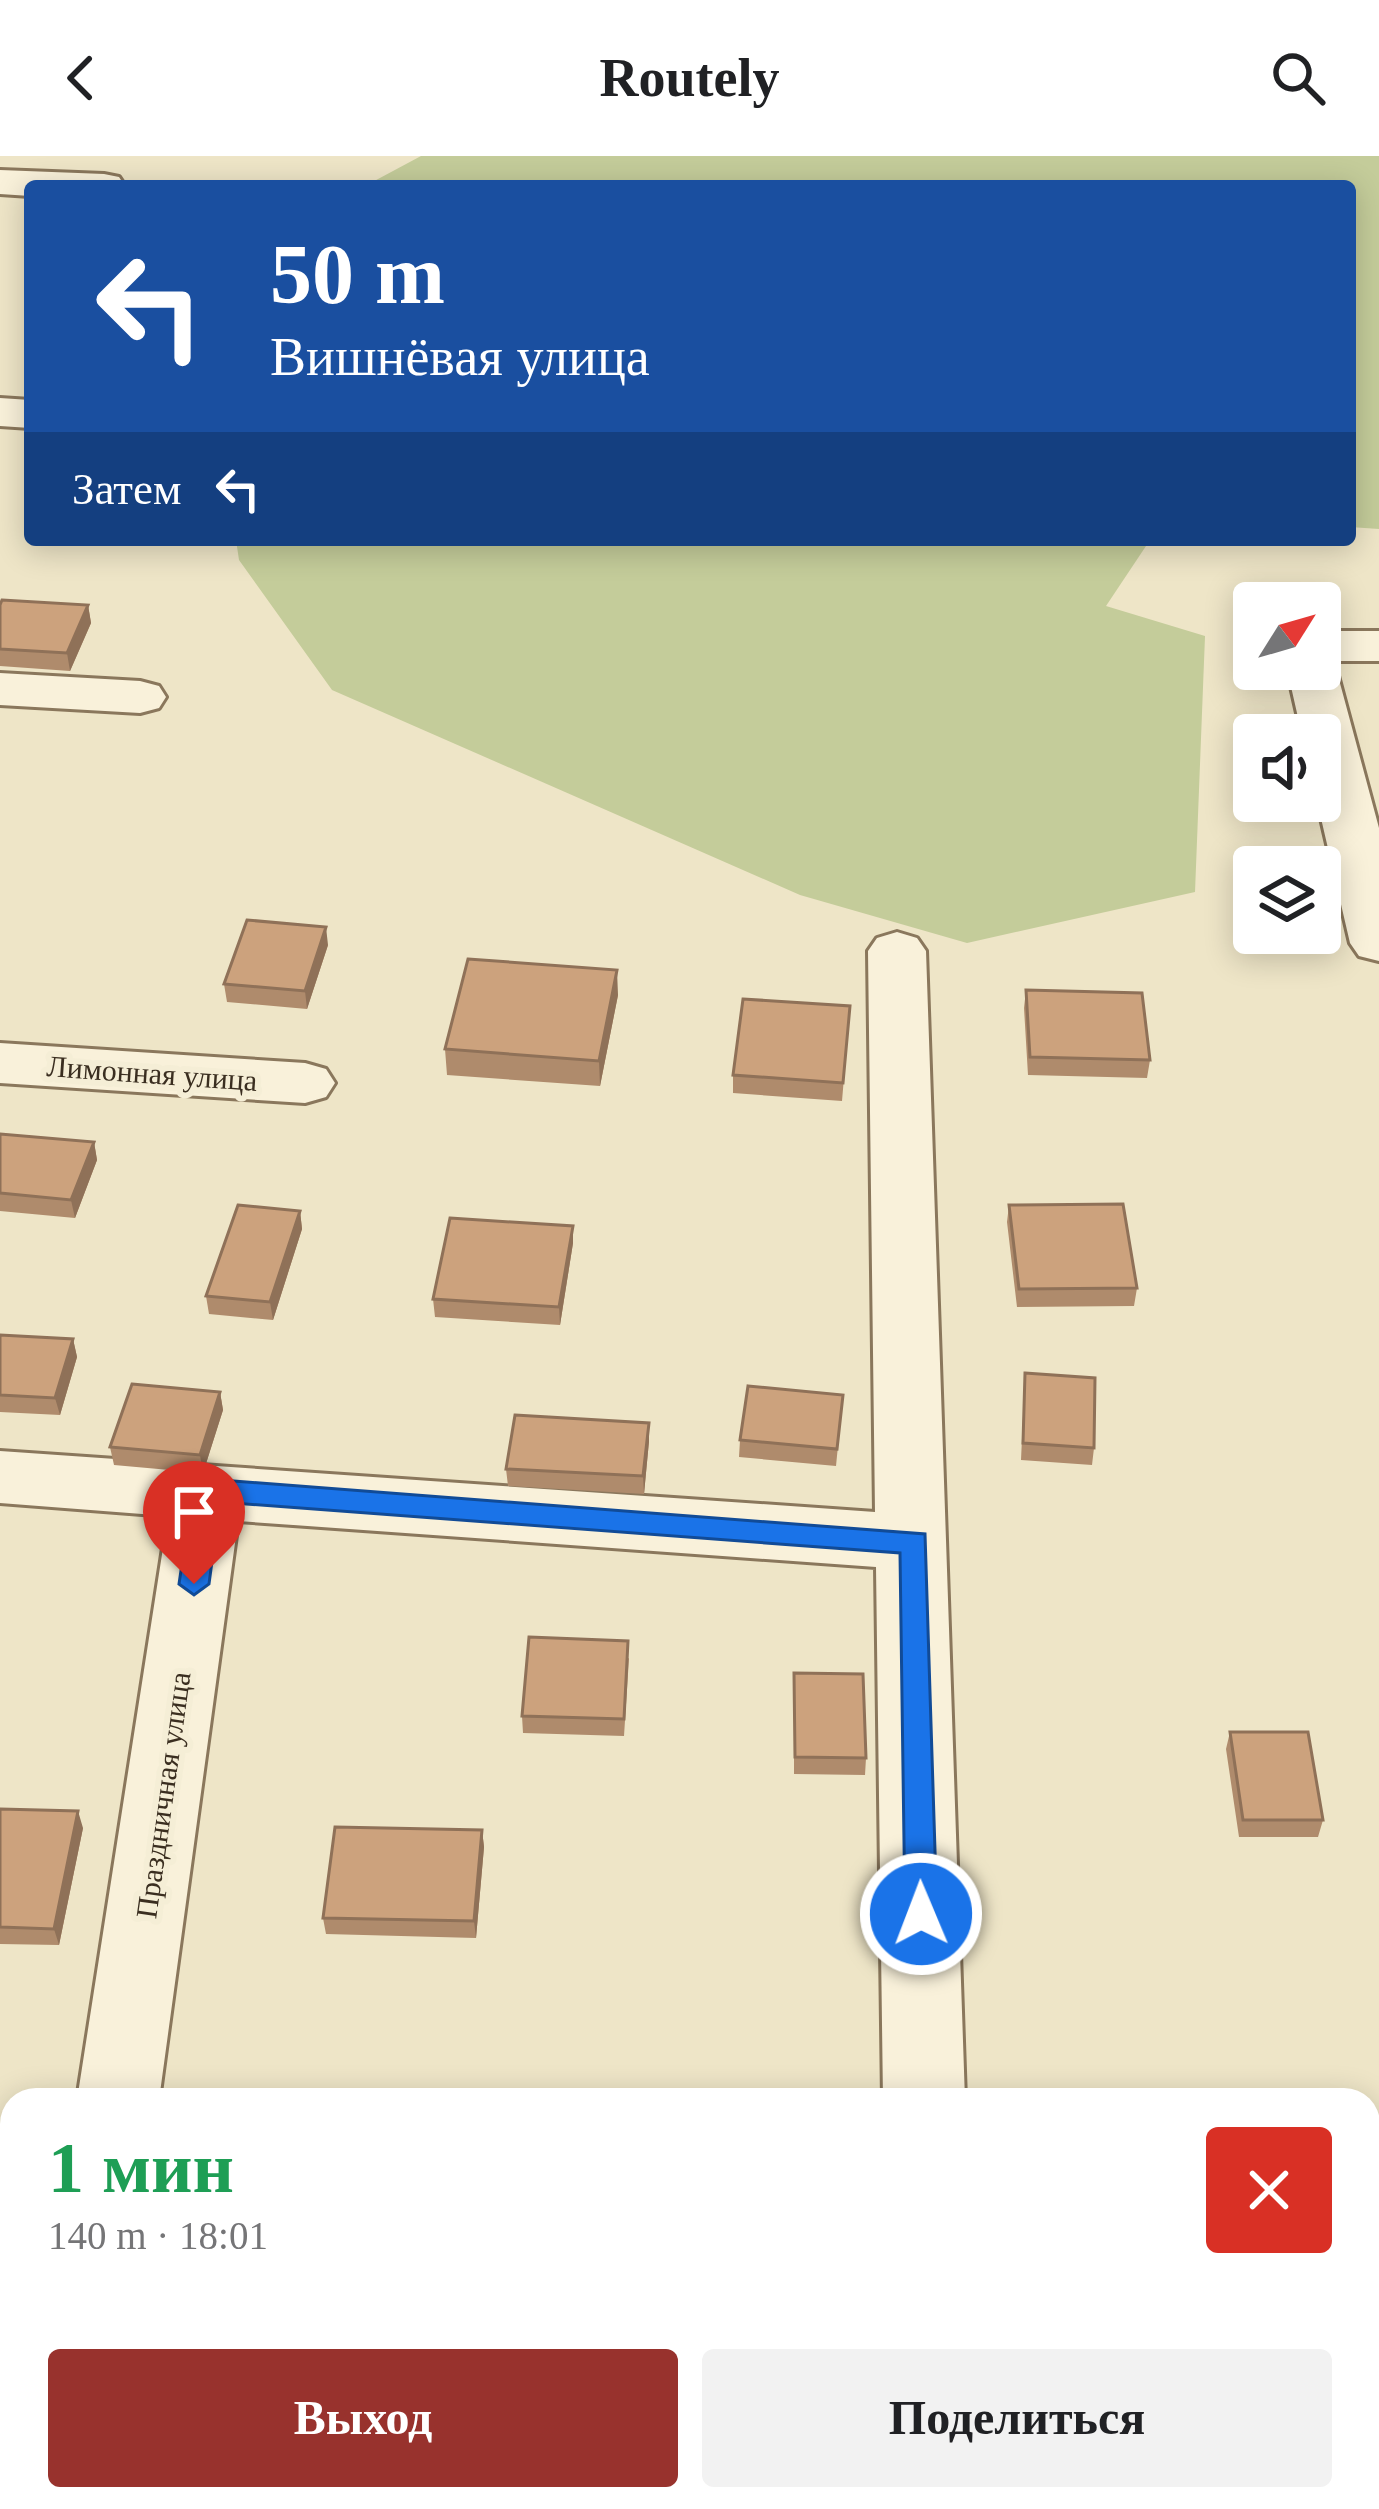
<!DOCTYPE html>
<html lang="ru">
<meta charset="utf-8">
<style>
body{margin:0;font-family:"Times New Roman",serif;background:#f2f2f2;color:#202124;height:100vh;display:flex;flex-direction:column;font-size:45px;white-space:nowrap}
*{box-sizing:border-box;margin:0}
p{font-size:39px;color:#757577}
.icon{flex:none;width:66px;height:66px;fill:none;stroke:currentColor;stroke-width:2;stroke-linecap:round;stroke-linejoin:round}
.map{position:relative;flex:1;overflow:hidden}
.drawer{position:absolute;left:0px;top:1932px;width:1380px;height:423px;display:flex;flex-direction:column;background:#fff;border-radius:36px 36px 0 0;box-shadow:0 6px 30px #0003}
.drawer>*{flex:none}
.top-card{position:absolute;left:24px;top:24px;width:1332px;height:366px;border-radius:12px;box-shadow:0 6px 30px #0003;background:#1a4fa0;color:#fff;overflow:hidden}
.needle{width:78px;rotate:53deg}
.buttons{position:absolute;left:1233px;top:426px;display:grid;gap:24px}
.buttons a{display:grid;place-items:center;width:108px;height:108px;border-radius:12px;background:#fff;box-shadow:0 6px 30px #0003;font-size:60px}
.pin{position:absolute;display:grid;place-items:center;width:102px;height:102px;color:#fff;margin:-123px -51px;border-radius:50% 50% 50% 0;rotate:-45deg;box-shadow:0 0 12px #0007}
.pin .icon{rotate:45deg}
.me{position:absolute;width:132px;margin:-66px;rotate:359deg;stroke-linejoin:round;filter:drop-shadow(0 0 9px #0008)}
.turn{display:flex;align-items:center;gap:42px;height:252px;padding:0 48px;font-size:54px}
.turn .icon{width:156px;height:156px;stroke-width:2.5}
.turn b{display:block;font-size:84px;line-height:102px}
.then{display:flex;align-items:center;height:114px;padding:0 48px;background:#0003;gap:24px;font-size:45px}
.round{display:grid;place-items:center;flex:none;width:126px;height:126px;border-radius:12px;background:#f2f2f2}
.headline{display:flex;align-items:center;justify-content:space-between;height:204px;padding:0 48px}
h1{font-size:72px;font-weight:600;line-height:90px;color:#1e9e55}
.cta{display:flex;gap:24px;margin-top:auto;padding:24px 48px}
.cta a{flex:1;height:138px;border-radius:12px;background:#98322d;color:#fff;font-size:48px;font-weight:600;line-height:138px;text-align:center}
.cta a+a{background:#f2f2f2;color:#202124}
header{display:flex;justify-content:space-between;align-items:center;height:156px;padding:0 48px;background:#fff;font-size:54px;font-weight:600}
.map>svg:first-child{display:block}
</style>
<header><svg class="icon" aria-label="back" viewBox="0 0 24 24"><path d="M15 5l-7 7 7 7"/></svg>Routely<svg class="icon" aria-label="search" viewBox="0 0 24 24"><circle cx="10" cy="10" r="6"/><path d="M15 15l6 6"/></svg></header>
<div class="map">
<svg width="1379" height="2353" viewBox="0 0 1379 2353">
<rect width="100%" height="100%" fill="#eee5c7"/>
<path fill="#c4cc9a" d="M421,0H1379V373L1350,371V30H365Z
M236,384H1150L1106,450L1205,480L1195,736L967,787L800,739L332,534L239,404Z"/>
<g fill="none" stroke-linecap="round" stroke-linejoin="round">
<defs>
<path id="minor" d="M0,14L104,18L119,21L125,30H30V40L0,38Z
M0,242L30,244V272L0,270Z
M1320,475H1379V505H1334L1379,672V805L1359,800L1350,787L1317,645L1320,579H1302L1287,513H1320Z
M0,517L140,525L159,530L166,541L159,552L140,557L0,549Z
M897,776L917,782L926,795L965,1944H883L876,1411L238,1365L159,1944H77L168,1360L0,1347V1295L875,1356L868,795L877,782Z
M0,887L305,907L326,913L335,927L326,941L305,947L0,927Z
M12,2335V2343H99L98,2353H6Z
M887,2343H977L978,2353H886Z"/>
</defs>
<use href="#minor" stroke="#8a775c" stroke-width="6"/>
<use href="#minor" fill="#f9f1da" fill-rule="evenodd"/>
</g>
<path fill="#af8b6c" d="M0,449H88L91,467L70,515L0,510Z
M328,789L307,853L227,846L224,828Z
M1026,834L1150,904L1147,922L1028,919L1024,852Z
M618,839L600,930L447,919L445,893Z
M850,850L842,945L733,937V919Z
M0,978L94,986L97,1004L75,1062L0,1055Z
M1009,1049L1137,1132L1134,1150L1017,1151L1007,1066Z
M300,1055L302,1073L273,1164L209,1158L206,1140Z
M573,1070V1087L560,1169L435,1161L433,1143Z
M0,1179L73,1183L77,1201L60,1259L0,1256Z
M1025,1217L1094,1292L1092,1309L1021,1304Z
M220,1236L223,1254L203,1317L114,1309L110,1291Z
M843,1239L836,1310L739,1301L740,1284Z
M649,1267V1285L644,1338L508,1330L506,1313Z
M629,1502L624,1580L523,1577L522,1560Z
M794,1517L866,1602L865,1619L794,1618Z
M1230,1576L1323,1664L1318,1681H1239L1226,1593Z
M0,1653L83,1672L59,1789L0,1788Z
M482,1674L484,1691L476,1782L326,1778L323,1762Z"/>
<path fill="#8f7158" d="M88,449L91,467L70,515L67,497Z
M326,771L328,789L307,853L305,835Z
M617,814L618,839L600,930L599,905Z
M94,986L97,1004L75,1062L71,1044Z
M300,1055L302,1073L273,1164L270,1146Z
M573,1070V1087L560,1169L559,1151Z
M73,1183L77,1201L60,1259L55,1242Z
M220,1236L223,1254L203,1317L200,1299Z
M649,1267V1285L644,1338L643,1320Z
M78,1655L83,1672L59,1789L54,1773Z
M482,1674L484,1691L476,1782L474,1765Z"/>
<path fill="#cca27d" stroke="#8f7158" stroke-width="3" d="M2,444L88,449L67,497L0,493V449Z
M247,764L326,771L305,835L224,828Z
M468,803L617,814L599,905L445,893Z
M1026,834L1142,837L1150,904L1030,901Z
M743,843L850,850L843,927L733,919Z
M0,978L94,986L71,1044L0,1037Z
M1123,1048L1137,1132L1019,1133L1009,1049Z
M238,1049L300,1055L270,1146L206,1140Z
M450,1062L573,1070L559,1151L433,1143Z
M0,1179L73,1183L55,1242L0,1239Z
M1025,1217L1095,1222L1094,1292L1023,1287Z
M132,1228L220,1236L200,1299L110,1291Z
M748,1230L843,1239L837,1293L740,1284Z
M515,1259L649,1267L643,1320L506,1313Z
M529,1481L628,1485L624,1563L522,1560Z
M794,1517L863,1518L866,1602L795,1601Z
M1230,1576H1308L1323,1664H1243Z
M0,1653L78,1655L54,1773L0,1771Z
M335,1671L482,1674L474,1765L323,1762Z
M563,2343H713V2353H562Z"/>
<path fill="#1a73e8" stroke="#114b97" stroke-width="3" d="M208,1323L925,1378L937,1758L932,1768H910L905,1758L900,1397L220,1346L209,1428L194,1439L179,1428L193,1334Z"/>
<g text-anchor="middle" dominant-baseline="central" stroke-width="12" stroke-linejoin="round" paint-order="stroke">
<g font-size="30" fill="#3a2e20" stroke="#f5eed6">
<text transform="translate(152 917) rotate(4)">Лимонная улица</text>
<text transform="translate(163 1639) rotate(-82)">Праздничная улица</text>
</g>
</g>
</svg>
<div class="buttons">
<a><svg class="needle" viewBox="-14 -14 28 28"><path d="M0-13l5 13h-10z" fill="#e53935"/><path d="M0 13l5-13h-10z" fill="#757577"/></svg></a>
<a><svg class="icon" aria-label="sound" viewBox="0 0 24 24"><path d="M4 9h4l5-4v14l-5-4H4zM17 9q2 3 0 6"/></svg></a>
<a><svg class="icon" aria-label="layers" viewBox="0 0 24 24"><path d="M12 4l9 5-9 5-9-5zM3 14l9 5 9-5"/></svg></a>
</div>
<div class="pin" style="left:194px;top:1428px;background:#d93025"><svg class="icon" aria-label="arrive" viewBox="0 0 24 24"><path d="M6 21V4h12l-3 4 3 4H6"/></svg></div>
<svg class="me" style="left:921px;top:1758px" viewBox="-20 -20 40 40"><circle r="17" fill="#1a73e8" stroke="#fff" stroke-width="3"/><path d="M0-11L8 9 0 5-8 9z" fill="#fff"/></svg>
<div class="top-card">
<div class="turn"><svg class="icon" aria-label="left" viewBox="0 0 24 24"><path d="M17 20v-9H6M10 6l-5 5 5 5"/></svg><div><b>50 m</b>Вишнёвая улица</div></div>
<div class="then">Затем<svg class="icon" aria-label="left" viewBox="0 0 24 24"><path d="M17 20v-9H6M10 6l-5 5 5 5"/></svg></div>
</div>
<section class="drawer">
<div class="headline"><div><h1>1 мин</h1><p>140 m · 18:01</p></div><a class="round" style="background:#d93025;color:#fff"><svg class="icon" aria-label="close" viewBox="0 0 24 24"><path d="M6 6l12 12M18 6L6 18"/></svg></a></div>
<div class="cta"><a>Выход</a><a>Поделиться</a></div>
</section>
</div>
